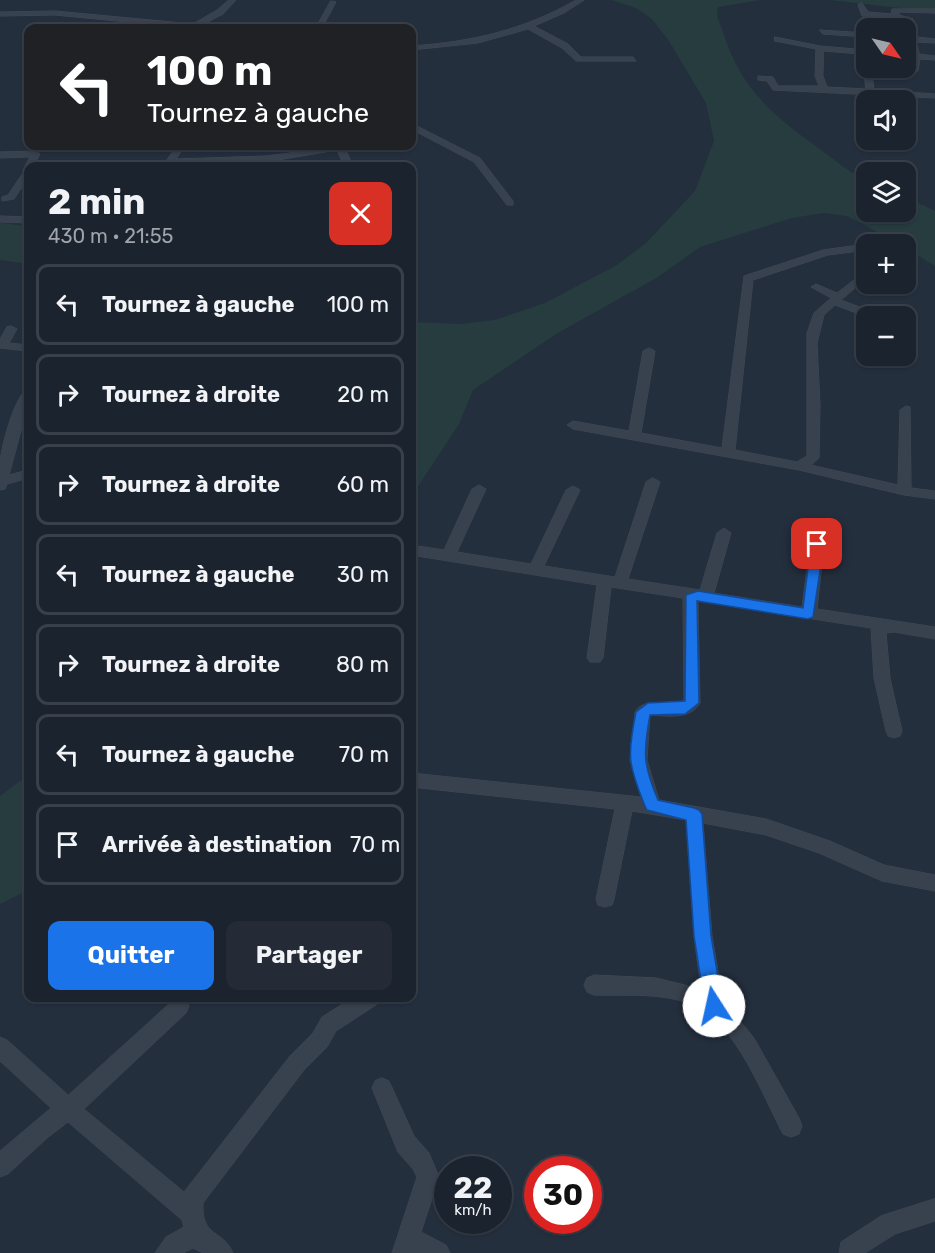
<!DOCTYPE html>
<html lang="fr">
<meta charset="utf-8">
<style>
body{margin:0;font-family:Rubik,sans-serif;background:#242b36;color:#f1f3f6;height:100vh;display:flex;flex-direction:column;font-size:22px;white-space:nowrap}
*{box-sizing:border-box;margin:0}
p{font-size:20px;color:#a0a4aa}
.icon{flex:none;width:33px;height:33px;fill:none;stroke:currentColor;stroke-width:2;stroke-linecap:round;stroke-linejoin:round}
.map{position:relative;flex:1;overflow:hidden}
.panel{position:absolute;left:24px;top:162px;width:392px;height:840px;display:flex;flex-direction:column;background:#1b232e;border-radius:12px;box-shadow:0 2px 4px #0004,0 0 0 2px #39404a}
.panel>*{flex:none}
.guide{position:absolute;left:24px;top:24px;width:392px;height:126px;border-radius:12px;box-shadow:0 2px 4px #0004,0 0 0 2px #39404a;background:#202124;color:#fff;overflow:hidden}
.needle{width:39px;rotate:124deg}
.fabs{position:absolute;left:856px;top:18px;display:grid;gap:12px}
.fabs a{display:grid;place-items:center;width:60px;height:60px;border-radius:12px;background:#1b232e;box-shadow:0 2px 4px #0004,0 0 0 2px #39404a;font-size:30px}
.speed{position:absolute;left:434px;top:1156px;display:flex;gap:12px;font-size:30px;font-weight:700;text-align:center}
.speed>*{display:grid;place-content:center;width:78px;height:78px;border-radius:50%;background:#1b232e;box-shadow:0 2px 4px #0004,0 0 0 2px #39404a;line-height:1}
.speed small{font-size:15px;font-weight:400}
.speed .limit{border:9px solid #d22;background:#fff;color:#111}
.pin{position:absolute;display:grid;place-items:center;width:51px;height:51px;color:#fff;margin:-26px;border-radius:12px;box-shadow:0 3px 9px #0006}
.me{position:absolute;width:66px;margin:-33px;rotate:350deg;stroke-linejoin:round;filter:drop-shadow(0 0 4px #0008)}
.turn{display:flex;align-items:center;gap:21px;height:126px;padding:0 24px;font-size:27px}
.turn .icon{width:78px;height:78px;stroke-width:2.5}
.turn b{display:block;font-size:42px;line-height:51px}
.round{display:grid;place-items:center;flex:none;width:63px;height:63px;border-radius:12px;background:#242b36}
.head{display:flex;align-items:center;justify-content:space-between;height:102px;padding:0 24px}
h1{font-size:36px;font-weight:700;line-height:45px}
.action{display:flex;gap:12px;margin-top:auto;padding:12px 24px}
.action a{flex:1;height:69px;border-radius:12px;background:#1a73e8;color:#fff;font-size:24px;font-weight:700;line-height:69px;text-align:center}
.action a+a{background:#242b36;color:#f1f3f6}
ul{padding:0;list-style:none}
li{display:flex;align-items:center;gap:18px;height:81px;margin:0 12px 9px;padding:0 12px;border:3px solid #39404a;border-radius:12px}
li div{flex:1}
li b{display:block;font-size:22px}
li em{font-style:normal}
.map>svg:first-child{display:block}
</style>
<div class="map">
<svg width="935" height="1253" viewBox="0 0 935 1253">
<rect width="100%" height="100%" fill="#242f3e"/>
<path fill="#263c3f" d="M611,0H760L718,7C715,17 720,22 723,32C741,90 774,116 821,150C836,161 850,173 867,181V212H906V197L935,211V266L906,248V244H900L847,216L824,213L792,218L700,247L658,277L556,334L473,390L459,424L411,497V322L460,324L495,320L545,303L617,265L646,243L695,191L714,141L706,103L669,41L652,19L636,8Z
M830,0H935V12Z
M0,223L28,226V264L0,260Z
M28,775V890L0,904V796Z"/>
<g fill="none" stroke-linecap="round" stroke-linejoin="round">
<defs>
<path id="minor" d="M229,0H236L223,14L202,25L213,28H190L55,15L0,16V12L55,11L193,24L217,10Z
M576,0H584L564,13L534,26L568,44L581,57H633L636,61H576L562,48L528,29L478,43L411,50V46C471,42 524,30 576,0Z
M331,1L336,2L322,28H316Z
M862,3L868,12L891,14L892,9H935V13L899,12V15L913,19L917,37L935,39V43L917,42L919,54L935,56V60L920,59L918,71L911,73L912,58L906,57V53H912L910,41H906V37H909L907,22L894,18L862,16L858,5Z
M820,30L867,33V37L823,34Z
M775,37L820,46L867,50V68H871L874,90L935,94V98L773,90L767,81L758,80V76L773,77L778,86H819L815,76L816,49L775,41ZM824,51L861,54L866,89L827,87L823,76Z
M411,123L480,158L513,201V205H507L474,162L411,129Z
M177,146H185L176,159L266,156L344,146L353,166H344L337,150L266,162L163,166Z
M0,152L36,151L40,154L34,166L28,168L25,166L30,157L0,158Z
M28,169V178L14,199L2,201V197L8,195L25,170Z
M0,216L28,217V223L0,222Z
M867,244H869H867V250L828,255L753,280L735,450L797,462L807,456V333L814,313L831,298L811,287L816,284L837,293L867,270V278L841,300L878,314L879,316L867,317L835,305L824,315L817,343L820,405L819,458L811,465L898,485L900,410L906,406L910,407L911,488L935,491V499L904,495L799,470L573,429L567,425L573,421L629,431L643,351L649,348L655,351L641,433L722,448L744,276L823,250Z
M11,326L17,329L9,343L28,345V351L0,348V339L7,327Z
M28,389V405L9,475L28,470V478L7,484L5,489L0,490C0,481 0,471 0,462C1,448 15,393 28,389Z
M653,478L660,482L628,579L700,590L717,533L724,528L731,533L714,593L802,607L810,545L817,540L824,545L817,609L935,627V639L894,632L886,633L890,678L902,731L900,736L894,738L888,736L886,731L874,678L871,628L698,601L700,703C691,720 667,716 650,715L647,760L659,800L766,819L830,841L884,865L935,875V891L882,881L819,853L766,835L703,823L712,936L723,1000L754,1038L799,1118L802,1126L799,1134L791,1137L783,1134C763,1096 736,1024 695,1006C665,992 626,996 594,995L587,992L584,985L587,978L594,975L656,978L701,989L694,936L686,820L632,811L614,899L612,905L605,907L598,905L596,899L615,809L411,787V773L641,797L630,760L635,712C645,695 669,708 684,700L683,598L611,587L603,658L600,662H590L587,658L597,585L411,555V545L444,550L472,489L479,485L486,489L457,552L531,564L566,490L573,486L580,490L544,566L615,577L646,482Z
M176,998L186,999L189,1006L186,1013L84,1109L184,1192L290,1056L313,1033L322,1017L352,998H379L376,1005L336,1031L327,1047L304,1070L203,1203C201,1238 223,1229 233,1253H203L193,1248L183,1253H155L166,1237L184,1227L182,1220L68,1122L47,1138L8,1174L0,1177V1151L51,1108L0,1061V1037L7,1040L68,1095Z
M382,1078L389,1081L414,1136L429,1153L439,1177L421,1232L446,1245L450,1253H392L417,1177L413,1169L398,1152L372,1088L375,1081Z
M935,1199V1221L895,1234L865,1253H839L841,1242L881,1216Z"/>
</defs>
<use href="#minor" stroke="#414a57" stroke-width="1"/>
<use href="#minor" fill="#38414e" fill-rule="evenodd"/>
</g>
<path fill="#1a73e8" stroke="#114b97" stroke-width="1.5" d="M817,540L824,544L813,617L808,619L697,601L699,703L685,714L650,715C643,753 643,765 658,800L694,808L699,810L702,814L711,936L723,1006L721,1012L714,1015L708,1012L705,1006L694,936L686,820L647,810L645,806C628,764 627,756 636,712L648,703L685,701L686,595L698,591L803,608L811,544Z"/>
</svg>
<div class="fabs">
<a><svg class="needle" viewBox="-14 -14 28 28"><path d="M0-13l5 13h-10z" fill="#e53935"/><path d="M0 13l5-13h-10z" fill="#a0a4aa"/></svg></a>
<a><svg class="icon" aria-label="sound" viewBox="0 0 24 24"><path d="M4 9h4l5-4v14l-5-4H4zM17 9q2 3 0 6"/></svg></a>
<a><svg class="icon" aria-label="layers" viewBox="0 0 24 24"><path d="M12 4l9 5-9 5-9-5zM3 14l9 5 9-5"/></svg></a>
<a>+</a>
<a>−</a>
</div>
<div class="speed"><div>22<small>km/h</small></div><div class="limit">30</div></div>
<div class="pin" style="left:817px;top:544px;background:#d93025"><svg class="icon" aria-label="arrive" viewBox="0 0 24 24"><path d="M6 21V4h12l-3 4 3 4H6"/></svg></div>
<svg class="me" style="left:714px;top:1006px" viewBox="-20 -20 40 40"><circle r="19" fill="#fff"/><path d="M0-13L10 11 0 6-10 11z" fill="#1a73e8"/></svg>
<div class="guide">
<div class="turn"><svg class="icon" aria-label="left" viewBox="0 0 24 24"><path d="M17 20v-9H6M10 6l-5 5 5 5"/></svg><div><b>100 m</b>Tournez à gauche</div></div>
</div>
<section class="panel">
<div class="head"><div><h1>2 min</h1><p>430 m · 21:55</p></div><a class="round" style="background:#d93025;color:#fff"><svg class="icon" aria-label="close" viewBox="0 0 24 24"><path d="M6 6l12 12M18 6L6 18"/></svg></a></div>
<ul>
<li><svg class="icon" aria-label="left" viewBox="0 0 24 24"><path d="M17 20v-9H6M10 6l-5 5 5 5"/></svg><div><b>Tournez à gauche</b></div><em>100 m</em></li>
<li><svg class="icon" aria-label="right" viewBox="0 0 24 24"><path d="M7 20v-9h11M14 6l5 5-5 5"/></svg><div><b>Tournez à droite</b></div><em>20 m</em></li>
<li><svg class="icon" aria-label="right" viewBox="0 0 24 24"><path d="M7 20v-9h11M14 6l5 5-5 5"/></svg><div><b>Tournez à droite</b></div><em>60 m</em></li>
<li><svg class="icon" aria-label="left" viewBox="0 0 24 24"><path d="M17 20v-9H6M10 6l-5 5 5 5"/></svg><div><b>Tournez à gauche</b></div><em>30 m</em></li>
<li><svg class="icon" aria-label="right" viewBox="0 0 24 24"><path d="M7 20v-9h11M14 6l5 5-5 5"/></svg><div><b>Tournez à droite</b></div><em>80 m</em></li>
<li><svg class="icon" aria-label="left" viewBox="0 0 24 24"><path d="M17 20v-9H6M10 6l-5 5 5 5"/></svg><div><b>Tournez à gauche</b></div><em>70 m</em></li>
<li><svg class="icon" aria-label="arrive" viewBox="0 0 24 24"><path d="M6 21V4h12l-3 4 3 4H6"/></svg><div><b>Arrivée à destination</b></div><em>70 m</em></li>
</ul>
<div class="action"><a>Quitter</a><a>Partager</a></div>
</section>
</div>
